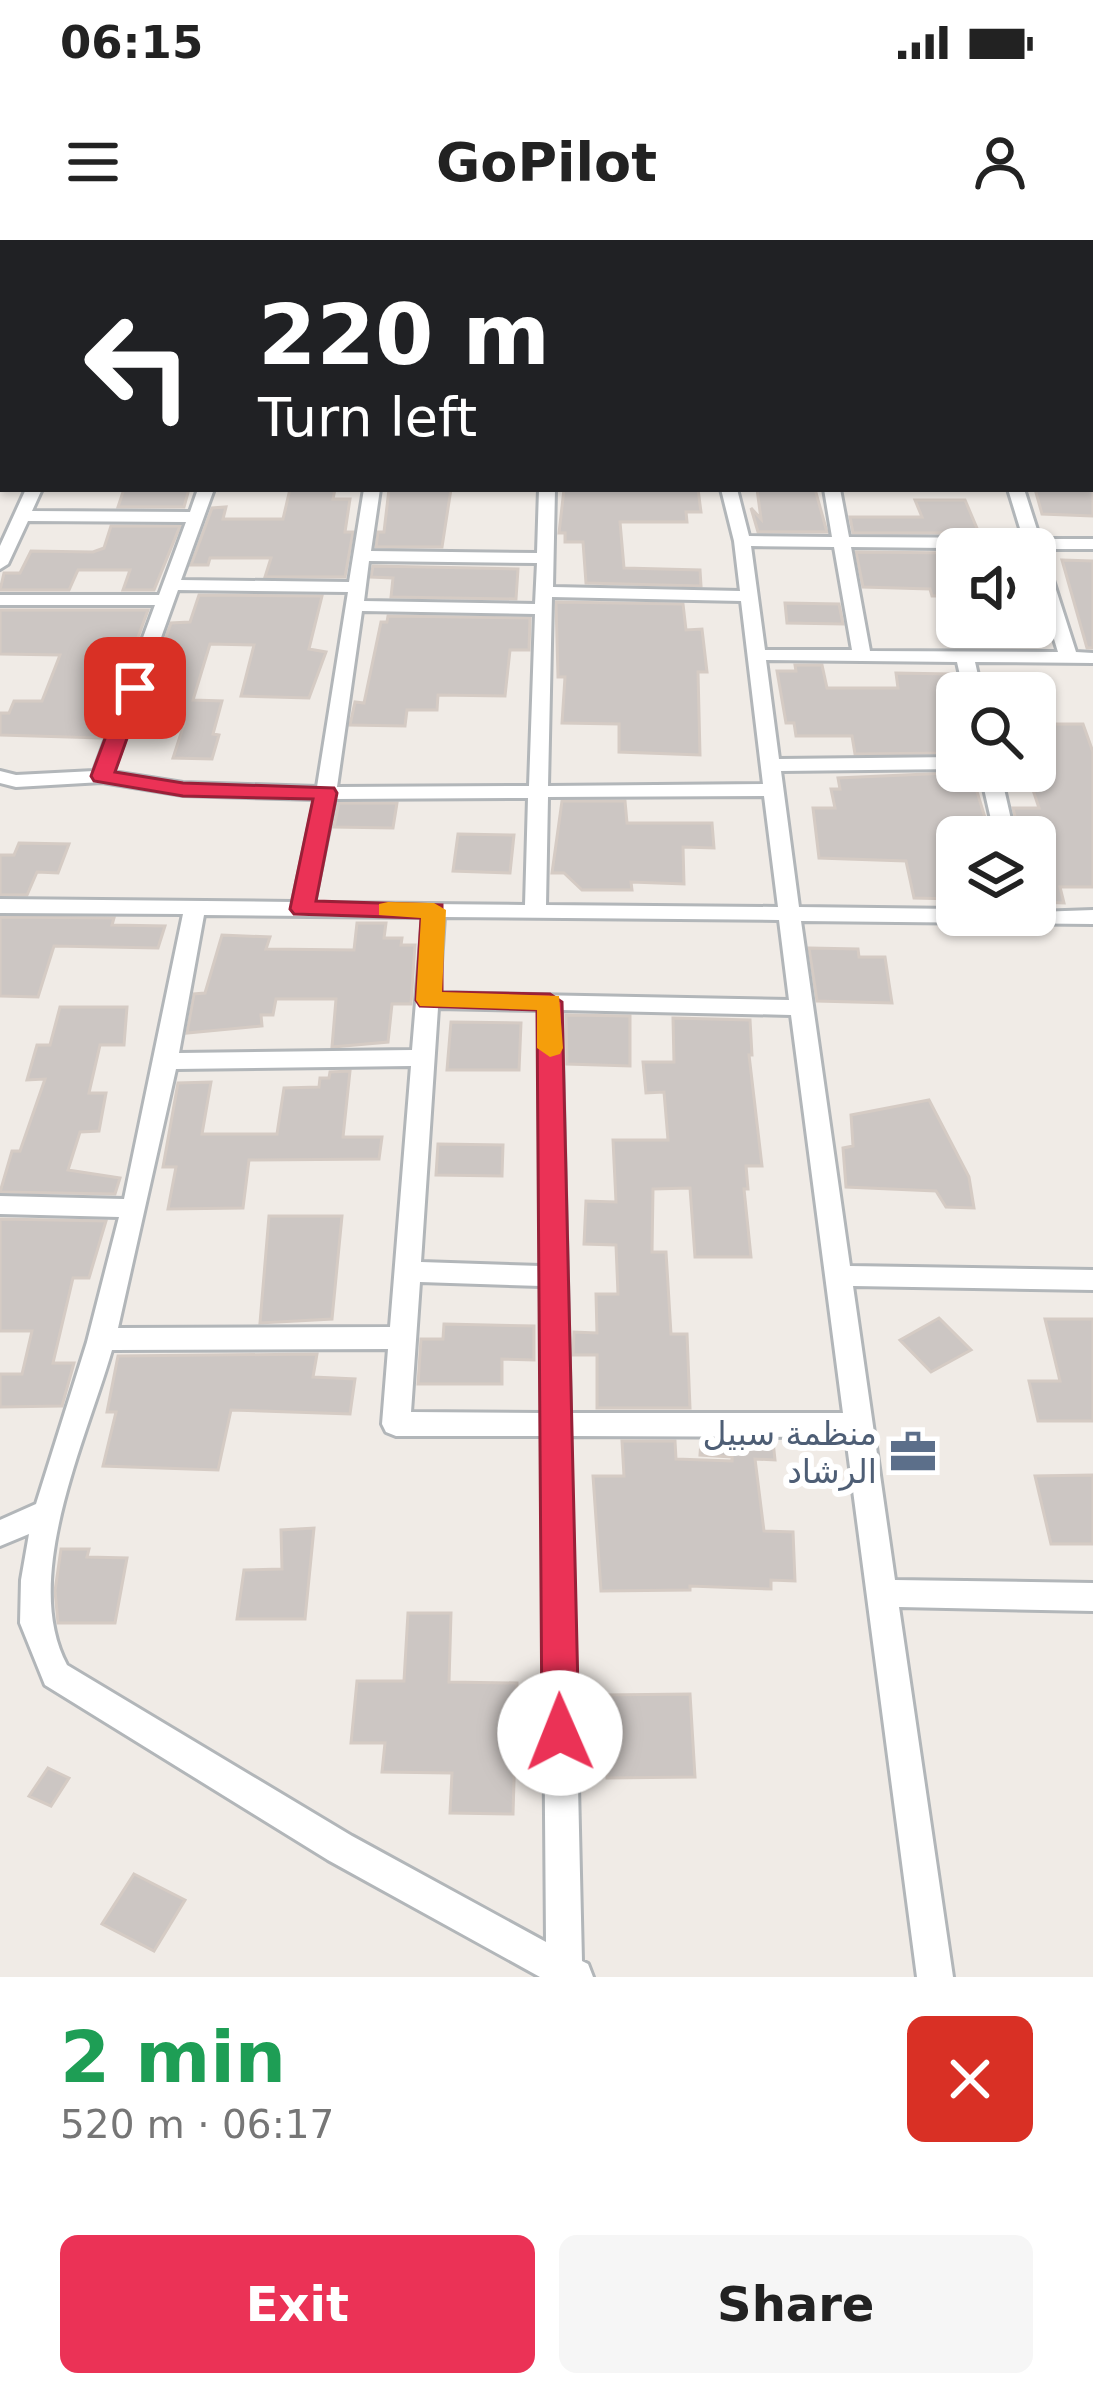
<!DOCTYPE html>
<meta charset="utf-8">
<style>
body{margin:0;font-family:"DejaVu Sans","Noto Sans Arabic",sans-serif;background:#f6f6f6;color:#222;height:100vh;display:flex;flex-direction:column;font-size:45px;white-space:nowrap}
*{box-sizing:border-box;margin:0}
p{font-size:39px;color:#767676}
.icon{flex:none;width:66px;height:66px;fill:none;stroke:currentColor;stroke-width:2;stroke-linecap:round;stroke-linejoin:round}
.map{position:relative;height:1737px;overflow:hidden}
.panel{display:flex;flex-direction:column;background:#fff;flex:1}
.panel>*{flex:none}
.guide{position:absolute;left:0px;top:0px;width:1095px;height:252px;box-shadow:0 3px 9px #0004;background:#202124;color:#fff;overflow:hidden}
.buttons{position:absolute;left:936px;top:288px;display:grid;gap:24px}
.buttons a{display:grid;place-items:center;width:120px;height:120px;border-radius:18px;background:#fff;box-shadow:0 3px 9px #0004;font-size:60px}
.pin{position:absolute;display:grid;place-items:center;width:102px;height:102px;color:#fff;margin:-51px;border-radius:24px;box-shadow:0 6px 18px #0006}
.me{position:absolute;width:132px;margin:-66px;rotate:359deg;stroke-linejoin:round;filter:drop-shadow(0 0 9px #0008)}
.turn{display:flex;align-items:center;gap:42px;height:252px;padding:0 60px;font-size:54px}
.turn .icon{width:156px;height:156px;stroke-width:2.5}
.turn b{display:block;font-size:84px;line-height:102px}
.round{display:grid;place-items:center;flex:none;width:126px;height:126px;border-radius:18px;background:#f6f6f6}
.overview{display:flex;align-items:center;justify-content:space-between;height:204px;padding:0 60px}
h1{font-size:72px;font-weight:700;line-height:90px;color:#1e9e55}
.primary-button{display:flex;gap:24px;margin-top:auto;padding:24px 60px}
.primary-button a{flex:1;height:138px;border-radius:18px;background:#eb3256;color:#fff;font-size:48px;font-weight:700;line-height:138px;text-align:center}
.primary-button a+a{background:#f6f6f6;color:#222}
.status{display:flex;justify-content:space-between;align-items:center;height:84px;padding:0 60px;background:#fff;direction:ltr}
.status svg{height:33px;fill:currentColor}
header{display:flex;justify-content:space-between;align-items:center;height:156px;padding:0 60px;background:#fff;font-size:54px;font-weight:700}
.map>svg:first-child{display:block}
</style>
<div class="status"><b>06:15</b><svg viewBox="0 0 49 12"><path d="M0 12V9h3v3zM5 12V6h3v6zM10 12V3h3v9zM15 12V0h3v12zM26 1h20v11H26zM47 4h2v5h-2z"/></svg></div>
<header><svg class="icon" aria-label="menu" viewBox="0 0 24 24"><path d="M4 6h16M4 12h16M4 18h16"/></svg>GoPilot<svg class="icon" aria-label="person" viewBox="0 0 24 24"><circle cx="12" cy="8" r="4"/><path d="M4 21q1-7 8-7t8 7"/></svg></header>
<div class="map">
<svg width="1093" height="1737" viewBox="0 0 1093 1737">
<rect width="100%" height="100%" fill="#f0ebe6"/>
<path fill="#ccc6c3" stroke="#d5cbc4" stroke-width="3" d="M124,249H189L184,267H118Z
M290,249H335L333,259H350L345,292H353L345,337H265L271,318H210L208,325H191L212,268L226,267L223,279H283Z
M389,249H451L442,307H376L378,292H384Z
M564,249H698L701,272H686L687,282H620L624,328L700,330L701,346L586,343L583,302H565V293H559Z
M757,249H815L827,292H758L751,268L761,279Z
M1035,249H1093V276L1042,274Z
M915,260H965L979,293H853L850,277H922Z
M111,286H180L154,350H123L130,330H78L69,350H0L4,333H20L31,311L93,312L104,308Z
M856,312L957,313V402L948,403L938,356H932L930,349L863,347Z
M1062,320L1093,321V408H1087Z
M373,326L518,329L516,359L391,357L393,338L371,337Z
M199,355L322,356L309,409L326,412L309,458L241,456L254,405L210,404L193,460L222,461L213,494L219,495L212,519L173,518L184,484L156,483L169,447L149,446L171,383L190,382Z
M556,362L683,364L686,390L702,389L707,432H698L700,515L619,512V484L562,483L565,437H558Z
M785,363L839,364L843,384L787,383Z
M0,370H148L101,498L0,495V473H9L14,461H42L60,415L0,414Z
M388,376L530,378L529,410H510L505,456L438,455L437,470H407L405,486L350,485L355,462L364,463L381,382H387Z
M795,425H822L827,448H898L896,433L952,434L957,459H945L954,487L941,488L949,513L855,514L852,496H796L794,483H786L777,431H796Z
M1035,484H1083L1093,512V647H1060L1064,663L1035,662V593H1019L1013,568H1039L1029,538H1035Z
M971,532L990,594H957V659L914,658L906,621L819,618L813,568H835L831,549H840L838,538Z
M562,561H625L627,583H712L714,608L683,607L684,644L631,642L632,650H582L564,633H552Z
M339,563H397L393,588L334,587Z
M458,594L514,595L510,633L453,631Z
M19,603L69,604L58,633L37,632L27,655H0V615H14Z
M0,677L114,678L112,685L165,686L158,708L54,706L38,757L0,756Z
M357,683H386L384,698H402L401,705H415L411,764H392L388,802L332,807L336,759H276L273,775H261L262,786L187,793L194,754L205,753L222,695L270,697L266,709L354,710Z
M809,708L858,709L859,717H885L892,763L817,761Z
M60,767H127L124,805H100L89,853H106L99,891L80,892L68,930L120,938L115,954L0,952L12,911H20L45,839L27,840L37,805H50Z
M566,775L630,776V826L567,824Z
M673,778L750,780L752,815H749L762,926H746L748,949H744L751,1017H695L690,948L653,949L652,1012H666L671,1094H687L690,1168H597V1115H573L574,1092L597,1093L596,1054H618L616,1005L584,1004L586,961L616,962L613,900H668L664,852L646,853L643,822H674Z
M451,782L521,783L519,830H447Z
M350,831L343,897H382L379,919L249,920L243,968L168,969L176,927H163L178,843L211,842L202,894H277L284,848L319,847L320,838H329L330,832Z
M929,860L969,937L974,968L946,967L936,951L846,947L843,908L853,906L851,875Z
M438,904L503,905L502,936L436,935Z
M269,976H342L332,1079L260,1083Z
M0,979L106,981L89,1038H73L53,1123H74L62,1166L0,1167V1134H22L32,1091H0Z
M939,1078L971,1110L931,1132L900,1100Z
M1045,1079H1093V1181H1038L1029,1141H1060Z
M444,1084L534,1086V1120L502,1119V1144H418L421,1099H443Z
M317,1114L313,1137L355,1139L350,1174L231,1170L218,1230L103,1226L116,1172H107L118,1116Z
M622,1201H675L676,1219L732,1221V1217L700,1215L701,1201H773L775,1220L755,1219L764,1291L793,1292L795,1341L771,1340V1349L690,1346V1350L601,1351L593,1236H624Z
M1093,1235V1304H1051L1035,1236Z
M314,1288L305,1379H237L244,1330L282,1329L281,1290Z
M61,1309H89L87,1317L127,1318L115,1383H58L55,1351Z
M408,1373H451L449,1442L517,1443L513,1574L450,1573L452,1533L382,1532L385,1503H351L357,1441H404Z
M690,1454L695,1537L607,1538L604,1455Z
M48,1528L69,1538L51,1566L29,1556Z
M134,1634L185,1660L154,1711L102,1684Z"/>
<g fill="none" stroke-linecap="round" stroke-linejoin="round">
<defs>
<path id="street" d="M532,0H548L551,3H535Z
M589,0H601V3H589Z
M868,0H880L881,3H869Z
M1092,67H1093V75H1092Z
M0,201H3V211H0Z
M1092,203H1093V213H1092Z
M26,249H42L32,271L190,272L198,249H214L181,340L349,342L364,249H380L371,311L537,313L539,249H555L553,347L740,351L734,301L721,249H737L749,296L832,297L824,249H840L849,297L1023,298L1008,249H1024L1040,299H1093V309H1043L1076,412L1093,413V423L975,422L982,453H964L957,422L766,420L779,519L957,517V529L781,531L799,667L957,669V675L1093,670V684L801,681L850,1026L1093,1030V1050L853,1046L895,1340L1093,1343V1371L899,1367L953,1737H917L846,1197L570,1196L582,1721L588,1724L593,1737H540L328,1620L45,1445L20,1383L21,1340L29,1294L0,1306V1280L36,1264L87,1102L119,977L0,974V956L124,959L183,674L0,673V659L293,662L315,559L183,555L102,542L16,547L0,543V531L16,535L94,531L155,365H0V355H159L186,282L28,281L8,324L0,329V306ZM751,306L834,307L852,410H765ZM851,307L1035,309V337L1058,412L870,411ZM369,321L537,323L535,364L364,361ZM178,350L348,352L317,547L183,543L113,532ZM552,357L741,361L763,544L548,546ZM362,371L535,374L529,546L337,547ZM764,556L778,667L546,665L548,557ZM528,558L525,665L314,663L335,559ZM204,675L423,677L412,810L179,813ZM444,677L779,680L789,760L439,753ZM438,768L539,770L541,1026L421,1022ZM561,770L791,775L843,1173H570ZM411,826L390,1087L118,1088L176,829ZM420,1042L541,1046L542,1173L411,1172ZM388,1109L382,1184L386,1192L396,1196H542L546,1702L352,1596L67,1425C20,1338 87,1198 112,1110Z
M980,531H1000L1015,597H995Z"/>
</defs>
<use href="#street" stroke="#b2b6b9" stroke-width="6"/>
<use href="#street" fill="#fff" fill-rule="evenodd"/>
</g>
<path fill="#eb3256" stroke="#992038" stroke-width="3" d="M135,442L145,448L115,532L183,543L334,548L337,553L316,661L442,665V752L550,754L562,762L579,1493L573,1505L560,1510L547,1505L542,1493L537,770L420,766L416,760L421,678L294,674L290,669L313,559L183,556L94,541L91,536L124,448Z"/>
<path fill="#f59e0b" d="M388,662L434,663L446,670L442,752L559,756L563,808L560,814L550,817L537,808V770L420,766L416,760L421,678L379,675V664Z"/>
<defs>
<symbol id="office-bare" viewBox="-9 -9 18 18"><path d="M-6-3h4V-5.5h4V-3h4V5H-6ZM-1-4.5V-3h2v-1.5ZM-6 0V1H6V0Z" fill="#5c6f8a" stroke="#fff" stroke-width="2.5" paint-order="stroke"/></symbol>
</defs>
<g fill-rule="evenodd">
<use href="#office-bare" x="880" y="1179" width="66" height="66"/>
</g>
<g text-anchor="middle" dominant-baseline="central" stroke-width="12" stroke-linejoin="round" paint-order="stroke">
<g font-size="33" fill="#4e5e75" stroke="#fff" text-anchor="end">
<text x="877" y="1193">منظمة سبيل<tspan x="877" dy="38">الرشاد</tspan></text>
</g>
</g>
</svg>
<div class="buttons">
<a><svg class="icon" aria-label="sound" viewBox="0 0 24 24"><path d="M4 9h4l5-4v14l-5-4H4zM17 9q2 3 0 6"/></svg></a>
<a><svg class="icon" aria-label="search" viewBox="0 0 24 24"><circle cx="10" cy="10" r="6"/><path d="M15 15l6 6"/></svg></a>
<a><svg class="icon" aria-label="layers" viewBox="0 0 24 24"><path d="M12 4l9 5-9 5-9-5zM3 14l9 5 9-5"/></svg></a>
</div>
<div class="pin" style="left:135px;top:448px;background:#d93025"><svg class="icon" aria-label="arrive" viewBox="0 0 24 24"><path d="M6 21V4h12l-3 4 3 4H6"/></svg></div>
<svg class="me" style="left:560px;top:1493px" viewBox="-20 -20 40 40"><circle r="19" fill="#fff"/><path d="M0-13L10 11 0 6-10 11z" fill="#eb3256"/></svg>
<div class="guide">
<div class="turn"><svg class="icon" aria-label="left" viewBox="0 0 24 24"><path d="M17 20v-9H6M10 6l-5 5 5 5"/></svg><div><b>220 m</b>Turn left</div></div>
</div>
</div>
<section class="panel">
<div class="overview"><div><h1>2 min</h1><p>520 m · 06:17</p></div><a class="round" style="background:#d93025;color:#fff"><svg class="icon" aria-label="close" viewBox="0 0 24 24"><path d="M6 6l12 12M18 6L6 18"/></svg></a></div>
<div class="primary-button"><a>Exit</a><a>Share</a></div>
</section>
